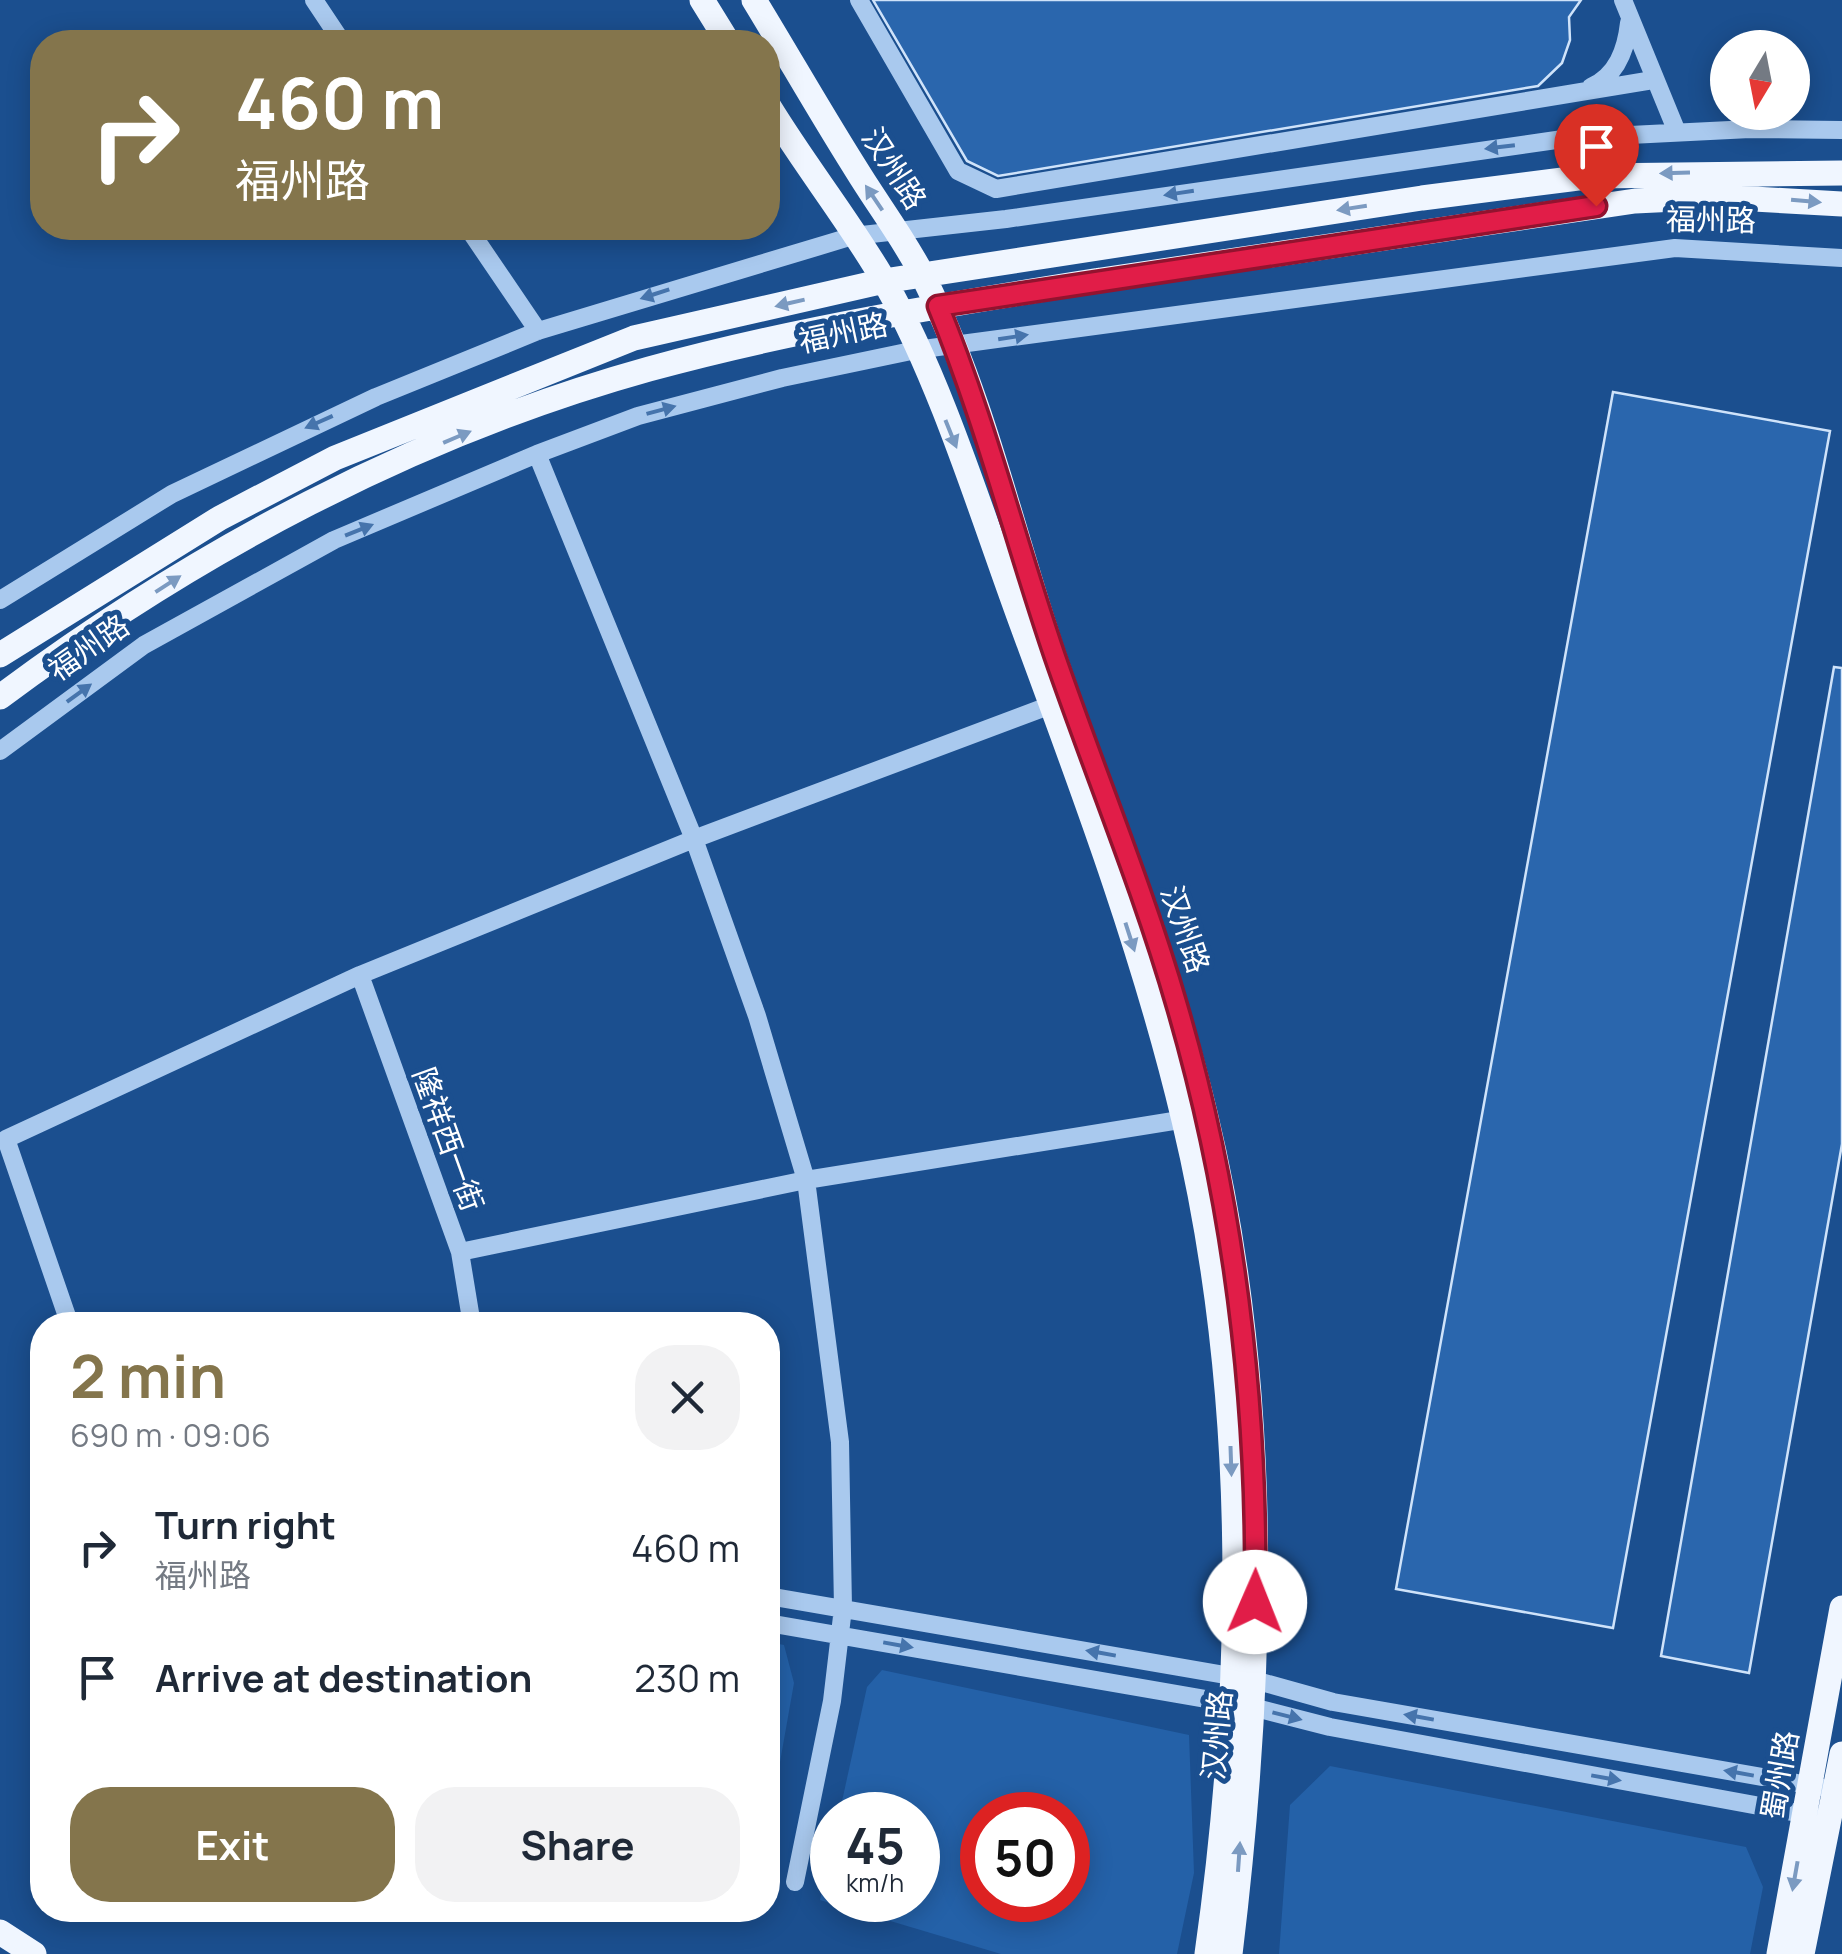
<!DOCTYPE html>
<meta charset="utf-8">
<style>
body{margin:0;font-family:Manrope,"Noto Sans SC",sans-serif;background:#f2f2f3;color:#1f2937;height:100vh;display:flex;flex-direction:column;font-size:38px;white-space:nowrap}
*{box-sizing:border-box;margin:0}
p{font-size:32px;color:#747a83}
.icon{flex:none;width:55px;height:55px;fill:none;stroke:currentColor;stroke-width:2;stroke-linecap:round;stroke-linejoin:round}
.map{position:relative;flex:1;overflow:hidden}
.panel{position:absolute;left:30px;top:1312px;width:750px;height:610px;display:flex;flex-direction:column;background:#fff;border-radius:40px;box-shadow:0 5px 25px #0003}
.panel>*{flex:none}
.hud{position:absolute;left:30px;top:30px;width:750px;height:210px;border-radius:40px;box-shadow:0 5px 25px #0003;background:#84754c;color:#fff;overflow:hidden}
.needle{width:65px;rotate:190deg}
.controls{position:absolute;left:1710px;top:30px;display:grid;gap:20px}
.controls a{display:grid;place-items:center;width:100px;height:100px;border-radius:50%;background:#fff;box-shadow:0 5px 25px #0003;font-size:50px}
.speed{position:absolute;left:810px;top:1792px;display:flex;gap:20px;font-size:50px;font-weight:700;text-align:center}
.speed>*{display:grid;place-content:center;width:130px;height:130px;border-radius:50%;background:#fff;box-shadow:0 5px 25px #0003;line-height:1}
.speed small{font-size:25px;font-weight:400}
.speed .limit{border:15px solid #d22;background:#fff;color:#111}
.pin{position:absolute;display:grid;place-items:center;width:85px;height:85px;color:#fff;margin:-102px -42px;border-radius:50% 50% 50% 0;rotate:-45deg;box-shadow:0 0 10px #0007}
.pin .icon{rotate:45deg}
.me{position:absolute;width:110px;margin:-55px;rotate:1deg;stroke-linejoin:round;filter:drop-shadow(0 0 8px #0008)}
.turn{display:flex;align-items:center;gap:35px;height:210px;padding:0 40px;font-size:45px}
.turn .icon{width:130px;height:130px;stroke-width:2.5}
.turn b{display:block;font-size:70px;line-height:85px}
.round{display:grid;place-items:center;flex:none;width:105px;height:105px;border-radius:40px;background:#f2f2f3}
.headline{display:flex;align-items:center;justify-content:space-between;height:170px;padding:0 40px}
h1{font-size:60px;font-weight:700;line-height:75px;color:#84754c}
.primary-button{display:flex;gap:20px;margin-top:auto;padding:20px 40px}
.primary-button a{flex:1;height:115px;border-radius:40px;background:#84754c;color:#fff;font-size:40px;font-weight:700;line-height:115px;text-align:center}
.primary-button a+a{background:#f2f2f3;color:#1f2937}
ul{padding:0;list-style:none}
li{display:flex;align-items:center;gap:30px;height:130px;padding:0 40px}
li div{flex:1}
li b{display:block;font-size:38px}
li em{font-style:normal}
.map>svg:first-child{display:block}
</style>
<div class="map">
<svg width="1842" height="1954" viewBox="0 0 1842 1954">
<rect width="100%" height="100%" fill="#1b4f8f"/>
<path fill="#2461a8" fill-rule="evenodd" d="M768,1642L784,1645L794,1683L768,1830Z
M882,1670L1189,1735L1194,1873L1177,1954H1001L820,1900L832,1844V1900H918V1815H839L867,1687ZM982,1815H1068V1900H982Z
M1330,1766L1746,1847L1763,1887L1750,1954H1279L1290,1805Z"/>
<path fill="#2a66ad" stroke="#cfe3fa" stroke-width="2.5" d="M873,0H1581L1569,17L1570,40L1562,63L1538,86L998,176L967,161Z
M1613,392L1830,431L1613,1628L1396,1589Z
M1834,667L1842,668V1144L1749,1673L1661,1656Z"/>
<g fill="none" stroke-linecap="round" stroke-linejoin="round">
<path stroke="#a9c9ee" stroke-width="18" d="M314,0L342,42
M859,0L958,171L996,189L1653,80
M1623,0L1677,132
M1591,87C1617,75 1626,50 1629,23
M468,228L538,331
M537,454L694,839L757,1016L806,1180L840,1442L843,1608L832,1701L795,1882
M0,600L172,494L376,397L538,331L853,236L1006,219L1570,138L1750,129L1842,130
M0,751L144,645L334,540L537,454L638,416L782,378L916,350L1675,248L1842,258
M360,975L460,1252L472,1325
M460,1252L806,1180L1192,1118
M70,1325L6,1139L360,975L694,839L1051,705
M768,1596L1254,1680L1333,1702L1820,1787
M768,1623L1252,1707L1330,1727L1814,1816"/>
<path stroke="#f0f6ff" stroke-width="25" d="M702,0L728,42
M754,0C790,59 824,119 861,177C883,212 908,245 926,282C983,398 1012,530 1053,653C1105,806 1167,955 1205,1113C1272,1388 1264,1675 1230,1954
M768,105C805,166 851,223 886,284C944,387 985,526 1027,638C1085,795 1145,956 1184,1120C1249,1392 1246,1679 1207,1954
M0,655L220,518L335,458L634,338L884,281L1422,198L1594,176L1842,173
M0,697C194,552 415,434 649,369C798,328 950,304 1101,280C1279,252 1457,226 1635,201L1718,197L1842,204
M0,1932L34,1954
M1779,1954L1842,1608
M1802,1954L1842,1754"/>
</g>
<defs><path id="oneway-solid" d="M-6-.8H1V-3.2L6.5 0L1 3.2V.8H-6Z" transform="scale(2.5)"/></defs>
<g fill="#4674ac">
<use href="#oneway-solid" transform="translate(1500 147) rotate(173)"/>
<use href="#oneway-solid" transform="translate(1179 193) rotate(171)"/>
<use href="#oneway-solid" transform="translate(655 294) rotate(162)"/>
<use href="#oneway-solid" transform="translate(1013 337) rotate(-9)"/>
<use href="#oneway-solid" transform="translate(661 410) rotate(-15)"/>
<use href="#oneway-solid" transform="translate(319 422) rotate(156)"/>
<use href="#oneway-solid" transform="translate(359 530) rotate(-22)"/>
<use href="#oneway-solid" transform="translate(79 693) rotate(-36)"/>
<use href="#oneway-solid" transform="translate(898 1645) rotate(10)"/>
<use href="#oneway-solid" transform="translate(1101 1653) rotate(-170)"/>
<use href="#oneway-solid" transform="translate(1287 1716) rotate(14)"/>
<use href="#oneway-solid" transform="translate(1419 1717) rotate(-170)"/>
<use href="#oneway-solid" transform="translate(1739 1773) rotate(-170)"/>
<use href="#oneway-solid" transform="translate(1606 1778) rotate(10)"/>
</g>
<g fill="#7b9ac1">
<use href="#oneway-solid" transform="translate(1675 173) rotate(178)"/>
<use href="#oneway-solid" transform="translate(874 198) rotate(-124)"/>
<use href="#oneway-solid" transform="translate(1806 201) rotate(5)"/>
<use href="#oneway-solid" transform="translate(1352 208) rotate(171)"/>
<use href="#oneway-solid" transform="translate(790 303) rotate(167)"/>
<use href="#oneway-solid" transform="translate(951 434) rotate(68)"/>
<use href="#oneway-solid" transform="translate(457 437) rotate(-23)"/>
<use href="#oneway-solid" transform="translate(168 584) rotate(-33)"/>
<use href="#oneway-solid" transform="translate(1130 937) rotate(72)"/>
<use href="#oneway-solid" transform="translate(1231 1461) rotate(88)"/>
<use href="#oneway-solid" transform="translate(1239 1857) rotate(-86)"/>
<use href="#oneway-solid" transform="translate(1795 1876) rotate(100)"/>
</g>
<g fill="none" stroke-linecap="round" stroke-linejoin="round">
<defs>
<path id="route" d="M1255,1602C1258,1400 1234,1201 1177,1006C1143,888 1095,773 1055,657C1015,540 985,420 938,306L1596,206"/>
</defs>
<use href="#route" stroke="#92132f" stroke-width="25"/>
<use href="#route" stroke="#e11d48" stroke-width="18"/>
</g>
<g text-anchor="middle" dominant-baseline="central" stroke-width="10" stroke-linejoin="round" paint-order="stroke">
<g font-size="30" fill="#fff" stroke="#1b4f8f">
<text transform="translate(895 168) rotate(57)">汉州路</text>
<text transform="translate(1711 219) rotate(1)">福州路</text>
<text transform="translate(843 332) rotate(-12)">福州路</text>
<text transform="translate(88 647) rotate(-35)">福州路</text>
<text transform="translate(1186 929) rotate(71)">汉州路</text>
<text transform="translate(449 1139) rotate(70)">隆祥西一街</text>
<text transform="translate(1216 1735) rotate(-85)">汉州路</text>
<text transform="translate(1779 1775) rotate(-80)">蜀州路</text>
</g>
</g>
</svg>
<div class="controls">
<a><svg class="needle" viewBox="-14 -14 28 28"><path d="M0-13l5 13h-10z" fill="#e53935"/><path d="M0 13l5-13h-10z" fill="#747a83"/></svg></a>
</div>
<div class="speed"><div>45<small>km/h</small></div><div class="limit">50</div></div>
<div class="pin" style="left:1596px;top:206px;background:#d93025"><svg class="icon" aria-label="arrive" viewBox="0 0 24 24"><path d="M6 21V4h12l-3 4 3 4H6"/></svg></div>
<svg class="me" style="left:1255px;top:1602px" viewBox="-20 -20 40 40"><circle r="19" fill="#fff"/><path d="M0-13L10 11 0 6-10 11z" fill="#e11d48"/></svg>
<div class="hud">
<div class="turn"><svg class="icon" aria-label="right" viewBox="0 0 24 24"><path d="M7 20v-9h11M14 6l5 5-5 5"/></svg><div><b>460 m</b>福州路</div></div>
</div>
<section class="panel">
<div class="headline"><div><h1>2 min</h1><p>690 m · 09:06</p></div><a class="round"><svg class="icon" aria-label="close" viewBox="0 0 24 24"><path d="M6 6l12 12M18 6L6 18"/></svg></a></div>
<ul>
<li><svg class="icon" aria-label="right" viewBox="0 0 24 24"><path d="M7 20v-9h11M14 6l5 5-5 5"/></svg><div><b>Turn right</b><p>福州路</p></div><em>460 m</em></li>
<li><svg class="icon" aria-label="arrive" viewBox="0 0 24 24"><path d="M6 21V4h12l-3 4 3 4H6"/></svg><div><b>Arrive at destination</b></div><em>230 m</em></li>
</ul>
<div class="primary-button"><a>Exit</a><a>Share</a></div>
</section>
</div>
